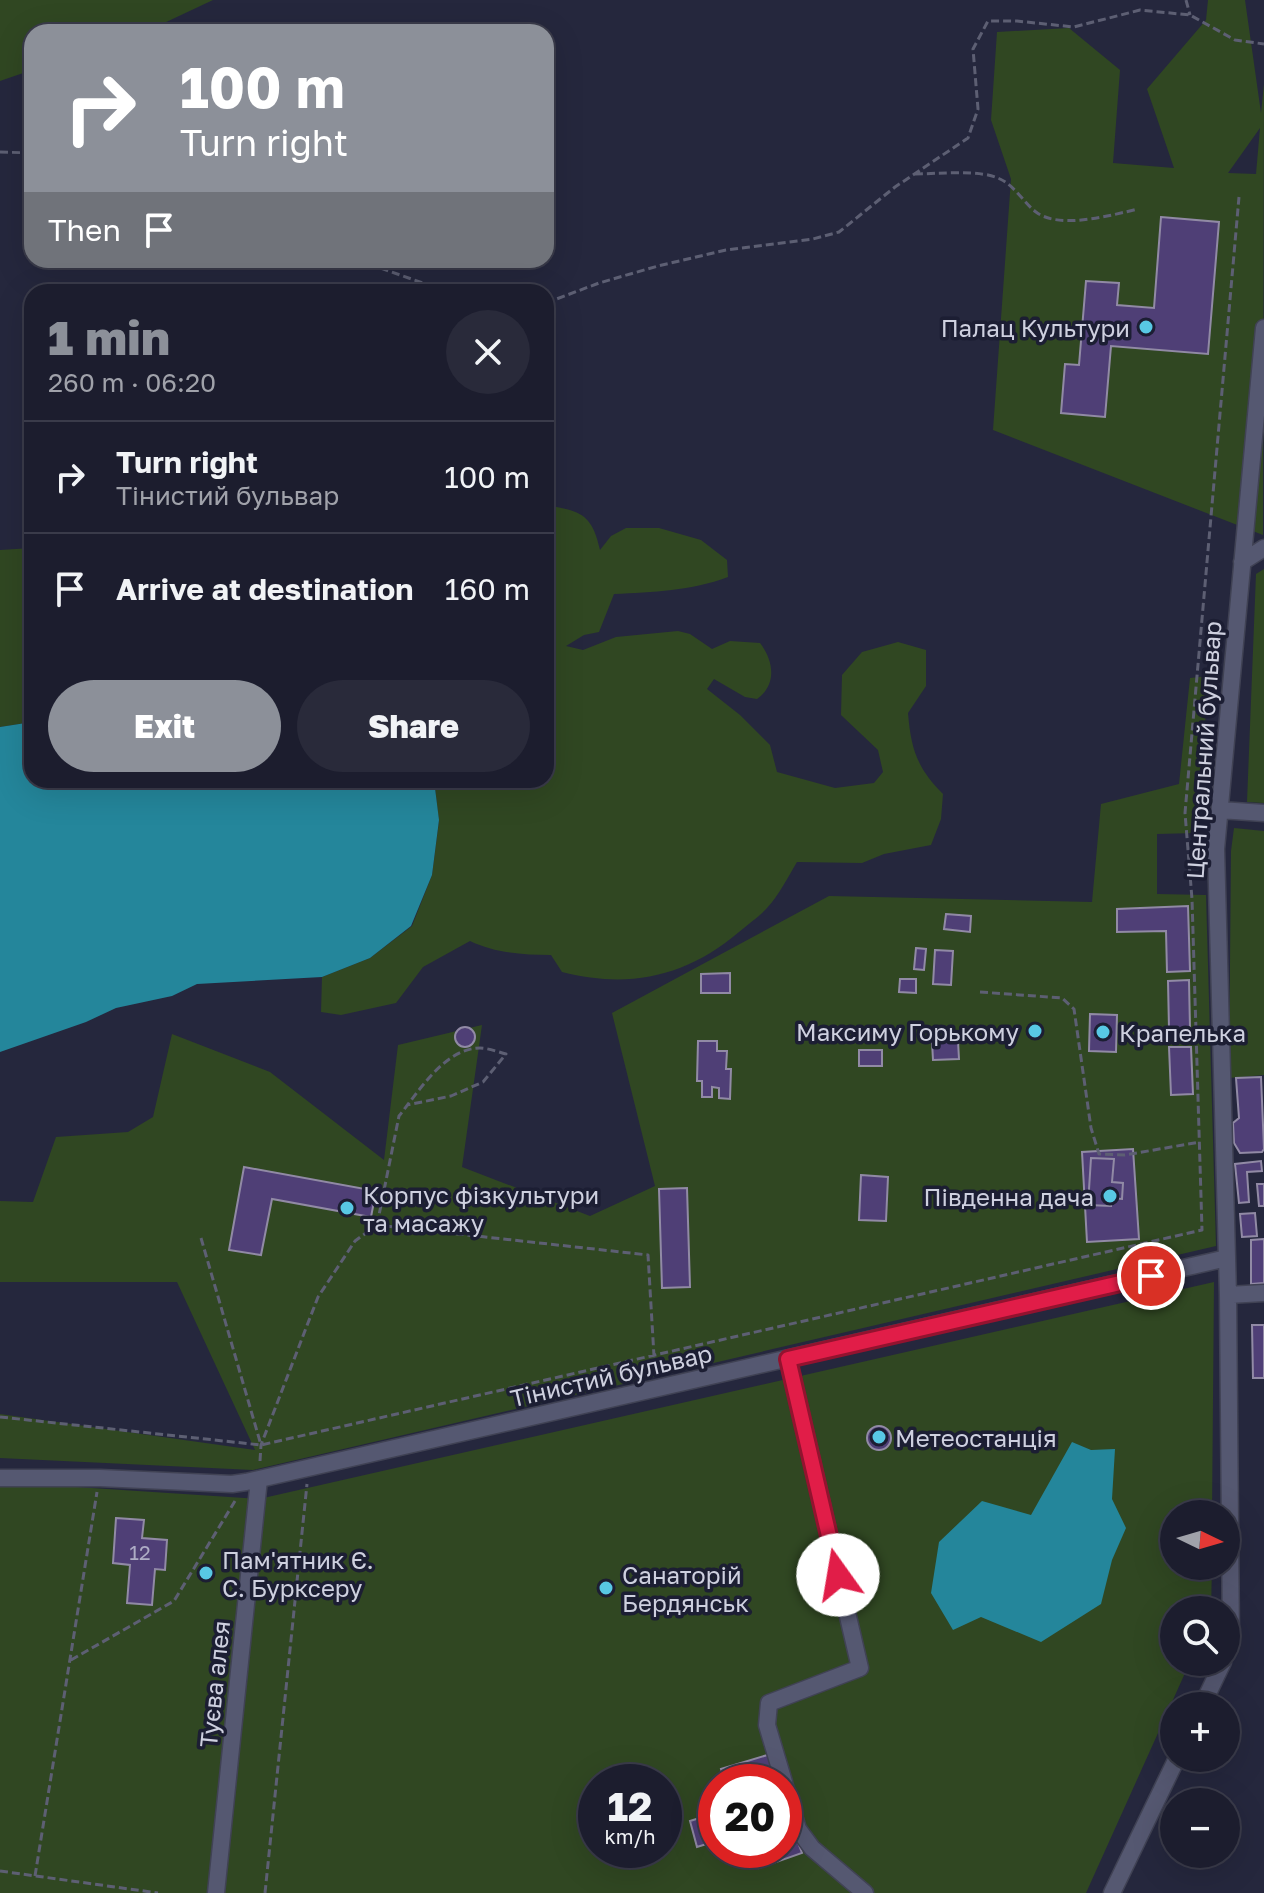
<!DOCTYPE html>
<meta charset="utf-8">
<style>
body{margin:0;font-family:"Golos Text",sans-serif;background:#292a3a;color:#f1f3f6;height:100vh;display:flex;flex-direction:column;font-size:30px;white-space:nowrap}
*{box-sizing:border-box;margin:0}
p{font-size:26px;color:#a0a2aa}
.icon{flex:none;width:44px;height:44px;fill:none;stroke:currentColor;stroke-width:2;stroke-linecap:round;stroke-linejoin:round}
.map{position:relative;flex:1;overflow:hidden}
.panel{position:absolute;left:24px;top:284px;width:530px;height:504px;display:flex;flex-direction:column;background:#1c1d2e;border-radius:24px;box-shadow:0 8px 32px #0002,0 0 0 2px #3a3b4a}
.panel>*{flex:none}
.banner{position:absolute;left:24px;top:24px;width:530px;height:244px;border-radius:24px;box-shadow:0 8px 32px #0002,0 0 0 2px #3a3b4a;background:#8c9099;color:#fff;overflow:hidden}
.needle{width:52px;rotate:95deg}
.tools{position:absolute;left:1160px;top:1500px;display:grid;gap:16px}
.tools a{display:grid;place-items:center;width:80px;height:80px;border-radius:50%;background:#1c1d2e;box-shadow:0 8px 32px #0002,0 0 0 2px #3a3b4a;font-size:40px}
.speed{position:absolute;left:578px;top:1764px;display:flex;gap:16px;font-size:40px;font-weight:700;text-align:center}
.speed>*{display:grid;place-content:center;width:104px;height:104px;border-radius:50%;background:#1c1d2e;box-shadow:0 8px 32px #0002,0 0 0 2px #3a3b4a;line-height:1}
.speed small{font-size:20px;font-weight:400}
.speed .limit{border:12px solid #d22;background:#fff;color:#111}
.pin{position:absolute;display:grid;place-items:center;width:68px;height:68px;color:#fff;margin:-34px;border:4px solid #fff;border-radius:50%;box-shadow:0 2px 8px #0007}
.me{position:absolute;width:88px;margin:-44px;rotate:347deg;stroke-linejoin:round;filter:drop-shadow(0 0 6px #0008)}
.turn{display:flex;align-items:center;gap:28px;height:168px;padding:0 24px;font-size:36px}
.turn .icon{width:104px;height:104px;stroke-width:2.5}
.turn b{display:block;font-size:56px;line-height:68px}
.then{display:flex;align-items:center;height:76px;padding:0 24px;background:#0003;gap:16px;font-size:30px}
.round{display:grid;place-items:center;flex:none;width:84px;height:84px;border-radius:42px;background:#292a3a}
.head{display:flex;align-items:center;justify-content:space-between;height:136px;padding:0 24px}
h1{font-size:48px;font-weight:800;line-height:60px;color:#8c9099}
.primary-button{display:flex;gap:16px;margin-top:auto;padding:16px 24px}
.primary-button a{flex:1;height:92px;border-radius:48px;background:#8c9099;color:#fff;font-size:32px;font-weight:800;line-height:92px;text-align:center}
.primary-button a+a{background:#292a3a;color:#f1f3f6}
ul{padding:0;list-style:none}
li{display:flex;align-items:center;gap:24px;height:112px;padding:0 24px;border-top:2px solid #3a3b4a}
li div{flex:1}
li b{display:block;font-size:30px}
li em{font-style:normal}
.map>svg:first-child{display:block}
</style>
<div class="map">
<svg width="1264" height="1893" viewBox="0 0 1264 1893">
<rect width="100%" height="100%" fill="#25273d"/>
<path fill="#304722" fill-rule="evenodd" d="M0,0H213L145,32H32V70L0,81Z
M1208,0H1245L1261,113L1264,84L1263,535L993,430L1011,179L991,120L997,32L1069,28L1120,70L1113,163L1174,168L1147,89L1206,20ZM1260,128L1256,174L1228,173Z
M546,505C581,511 592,514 600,550L611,536L626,528H659L701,540L727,560L728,577C691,591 653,592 614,594L599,632L584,635L566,646L583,650L616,637L678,631L690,634L712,649L730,641L760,643C774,661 777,685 757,699L745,697L714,679L707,689L740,715L770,745L777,772L835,788L874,783L883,772L878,750L841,715L842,675L862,652L898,642L926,650V686L908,713C911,749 917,768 943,794L941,819L931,845L884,854L862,863L797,862C788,877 779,895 767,908C759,917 748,924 739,932C686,977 629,989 562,972L551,955C523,955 495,953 470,941L423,967L396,1003L341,1015L321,1012L322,977L370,958L412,926L432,875L439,821L434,780H546Z
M32,548V722L0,727V550Z
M1264,569V803L1247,802L1256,574Z
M1209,676L1196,833L1157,834V894L1206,895L1216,1246L253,1470L0,1458V1414L255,1450L177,1282H0V1201L33,1202L56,1137L128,1132L153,1117L172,1034L270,1072L384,1160L398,1045L482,1025L462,1167L590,1216L655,1186L612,1013L829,896L1092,902L1101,804L1179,784L1190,678Z
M1234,828L1264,831V1075L1229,1078L1231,851Z
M1214,1282L1212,1514H1174V1566H1212L1211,1610H1174V1662H1190L1086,1893H0V1482L259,1499ZM596,1782H664V1850H596ZM716,1782H784V1850H716Z"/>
<path fill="#24869b" d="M32,722V780H434L439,820L432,875L411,926L370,958L322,977L197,984L172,996L116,1008L86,1022L0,1052V727Z
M1072,1442L1091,1450L1115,1449L1112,1499L1126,1528L1112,1560L1101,1604L1041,1642L981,1617L953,1630L931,1593L939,1542L982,1501L1031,1515Z"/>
<path fill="#4f3f76" stroke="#918aa5" stroke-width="2" d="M1161,217L1219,222L1208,354L1111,346L1105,417L1061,413L1065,364L1079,365L1086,281L1119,283L1117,305L1154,308Z
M1188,906L1190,971L1167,972L1166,931L1117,932V909Z
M946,914L971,916L970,932L944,929Z
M916,948L926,949L924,970L914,969Z
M935,950L953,951L951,985L933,984Z
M730,973V993H701V974Z
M900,979H916V993L899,992Z
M1189,980L1190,1029H1169L1168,981Z
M1090,1014L1117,1015L1116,1052L1089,1051Z
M455 1037a10 10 0 1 1 20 0a10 10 0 1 1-20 0Z
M698,1041H717V1051H727L726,1069H731L730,1099L719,1098V1088L712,1087V1097H702V1081H697Z
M958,1041L959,1059L933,1060L932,1042Z
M1169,1047H1191L1193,1094L1171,1095Z
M859,1050H882V1066H859Z
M1261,1077L1264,1149L1262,1152L1240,1153L1234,1143L1233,1123L1239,1118L1236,1078Z
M1133,1149L1139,1239L1087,1242L1082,1152Z
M1091,1158L1114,1159L1112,1182L1123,1183L1122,1199L1111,1198V1206L1088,1205Z
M1261,1161L1262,1171L1247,1172L1249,1202L1239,1203L1235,1164Z
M244,1167L376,1191L371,1217L272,1199L261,1255L229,1250Z
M861,1175L888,1177L886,1221L859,1220Z
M1257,1184H1264V1206H1259Z
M687,1188L690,1287L662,1288L659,1189Z
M1255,1213L1257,1236L1242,1237L1240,1214Z
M1264,1239V1283L1251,1284V1240Z
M1252,1325H1264V1378H1253Z
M867 1438a12 12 0 1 1 24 0a12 12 0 1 1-24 0Z
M116,1518L144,1520L142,1538L167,1540L165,1570L155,1569L152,1605L127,1603L130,1565L113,1563Z
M774,1753L783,1782H725L721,1769Z
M706,1816L713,1842L697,1847L690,1821Z
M794,1832L802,1853L759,1868L753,1850H784V1836Z"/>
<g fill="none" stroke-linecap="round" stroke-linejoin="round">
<defs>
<path id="minor" d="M1242,562L1264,548
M1220,810L1264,813
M1228,1295L1264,1293
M0,1478H100L232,1484L246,1482L1227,1258
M1226,1655L1231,1644L1228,1295L1216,849L1264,328
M1202,1706L1223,1662
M784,1782L767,1725L769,1703L860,1668L788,1359
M784,1783L798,1829L812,1848L865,1893
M216,1893L259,1479
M1112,1893L1177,1758"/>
</defs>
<use href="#minor" stroke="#404254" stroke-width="19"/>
<path stroke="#5d5f73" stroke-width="3" stroke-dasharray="8 4" stroke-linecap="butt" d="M1186,0L1190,15
M0,152L32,153
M915,174C937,174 981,169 1000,179C1015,186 1024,203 1036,212C1059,230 1112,215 1138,209
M358,260L448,292
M546,303L599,283L658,266L726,250L813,239L839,232L895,187L968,138L978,109L973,49L988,21H1017L1074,27L1140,10L1190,15L1235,40L1264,44
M980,992L1062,998L1074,1009L1091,1128L1099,1154L1125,1155L1200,1142
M377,1225L399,1116C419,1091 445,1048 480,1048C488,1048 498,1052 506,1054L483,1082L451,1096L407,1105
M201,1238L261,1445
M0,1417L261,1445L1202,1230L1192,899L1185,813L1239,197
M260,1461L261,1445L318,1297L355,1241L377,1225L648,1255L655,1373
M71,1660L174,1601L235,1501
M0,1871L158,1893
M35,1876L97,1492
M265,1893L307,1484"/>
<use href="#minor" stroke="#555871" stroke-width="16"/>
</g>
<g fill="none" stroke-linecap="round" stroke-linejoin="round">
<defs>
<path id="route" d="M838,1575L788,1359L1151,1276"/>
</defs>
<use href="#route" stroke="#92132f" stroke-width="20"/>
<use href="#route" stroke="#e11d48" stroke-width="14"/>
</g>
<g fill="#58c8e4" stroke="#1c1e33" stroke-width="3">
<circle cx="1146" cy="327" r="8"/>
<circle cx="1035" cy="1031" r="8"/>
<circle cx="1103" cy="1032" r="8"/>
<circle cx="1110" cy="1196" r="8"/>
<circle cx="347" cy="1208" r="8"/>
<circle cx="879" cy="1437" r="8"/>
<circle cx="206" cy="1573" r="8"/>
<circle cx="606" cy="1588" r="8"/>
</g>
<g text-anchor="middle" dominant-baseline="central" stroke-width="7" stroke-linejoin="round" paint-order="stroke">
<g font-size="20" fill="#aeacc5">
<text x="140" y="1552">12</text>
</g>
<g font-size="24" fill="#ced0df" stroke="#1c1e33" text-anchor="start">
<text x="1130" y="327" text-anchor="end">Палац Культури</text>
<text x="1019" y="1031" text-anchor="end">Максиму Горькому</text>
<text x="1119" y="1032">Крапелька</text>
<text x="363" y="1194">Корпус фізкультури<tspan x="363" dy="28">та масажу</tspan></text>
<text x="1094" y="1196" text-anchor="end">Південна дача</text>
<text x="895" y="1437">Метеостанція</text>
<text x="222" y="1559">Пам'ятник Є.<tspan x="222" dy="28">С. Бурксеру</tspan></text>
<text x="622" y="1574">Санаторій<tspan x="622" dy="28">Бердянськ</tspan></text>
</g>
<g font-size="24" fill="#ced0df" stroke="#1c1e33">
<text transform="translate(1203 750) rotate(-86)">Центральний бульвар</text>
<text transform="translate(611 1375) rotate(-13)">Тінистий бульвар</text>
<text transform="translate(214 1684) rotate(-84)">Туєва алея</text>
</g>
</g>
</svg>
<div class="tools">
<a><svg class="needle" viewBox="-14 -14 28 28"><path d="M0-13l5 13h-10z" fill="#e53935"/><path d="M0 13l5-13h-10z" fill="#a0a2aa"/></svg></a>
<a><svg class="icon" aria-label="search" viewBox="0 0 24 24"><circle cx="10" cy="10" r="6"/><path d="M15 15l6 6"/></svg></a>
<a>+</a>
<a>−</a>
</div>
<div class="speed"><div>12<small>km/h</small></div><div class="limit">20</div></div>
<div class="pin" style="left:1151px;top:1276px;background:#d93025"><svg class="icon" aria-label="arrive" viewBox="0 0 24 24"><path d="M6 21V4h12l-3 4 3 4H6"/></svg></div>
<svg class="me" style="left:838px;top:1575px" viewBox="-20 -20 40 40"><circle r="19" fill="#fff"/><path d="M0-13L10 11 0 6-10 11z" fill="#e11d48"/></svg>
<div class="banner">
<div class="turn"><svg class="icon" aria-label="right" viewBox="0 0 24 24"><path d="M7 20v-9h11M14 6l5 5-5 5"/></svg><div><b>100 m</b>Turn right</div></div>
<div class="then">Then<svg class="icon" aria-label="arrive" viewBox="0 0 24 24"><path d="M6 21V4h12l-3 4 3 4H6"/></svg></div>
</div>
<section class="panel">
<div class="head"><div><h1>1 min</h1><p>260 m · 06:20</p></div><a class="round"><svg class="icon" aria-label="close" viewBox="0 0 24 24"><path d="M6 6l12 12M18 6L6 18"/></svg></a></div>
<ul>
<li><svg class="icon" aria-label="right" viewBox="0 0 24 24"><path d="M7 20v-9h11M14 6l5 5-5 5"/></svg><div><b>Turn right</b><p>Тінистий бульвар</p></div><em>100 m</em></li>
<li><svg class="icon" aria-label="arrive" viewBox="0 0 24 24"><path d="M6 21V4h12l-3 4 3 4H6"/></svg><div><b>Arrive at destination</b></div><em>160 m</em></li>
</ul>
<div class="primary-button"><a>Exit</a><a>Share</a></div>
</section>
</div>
